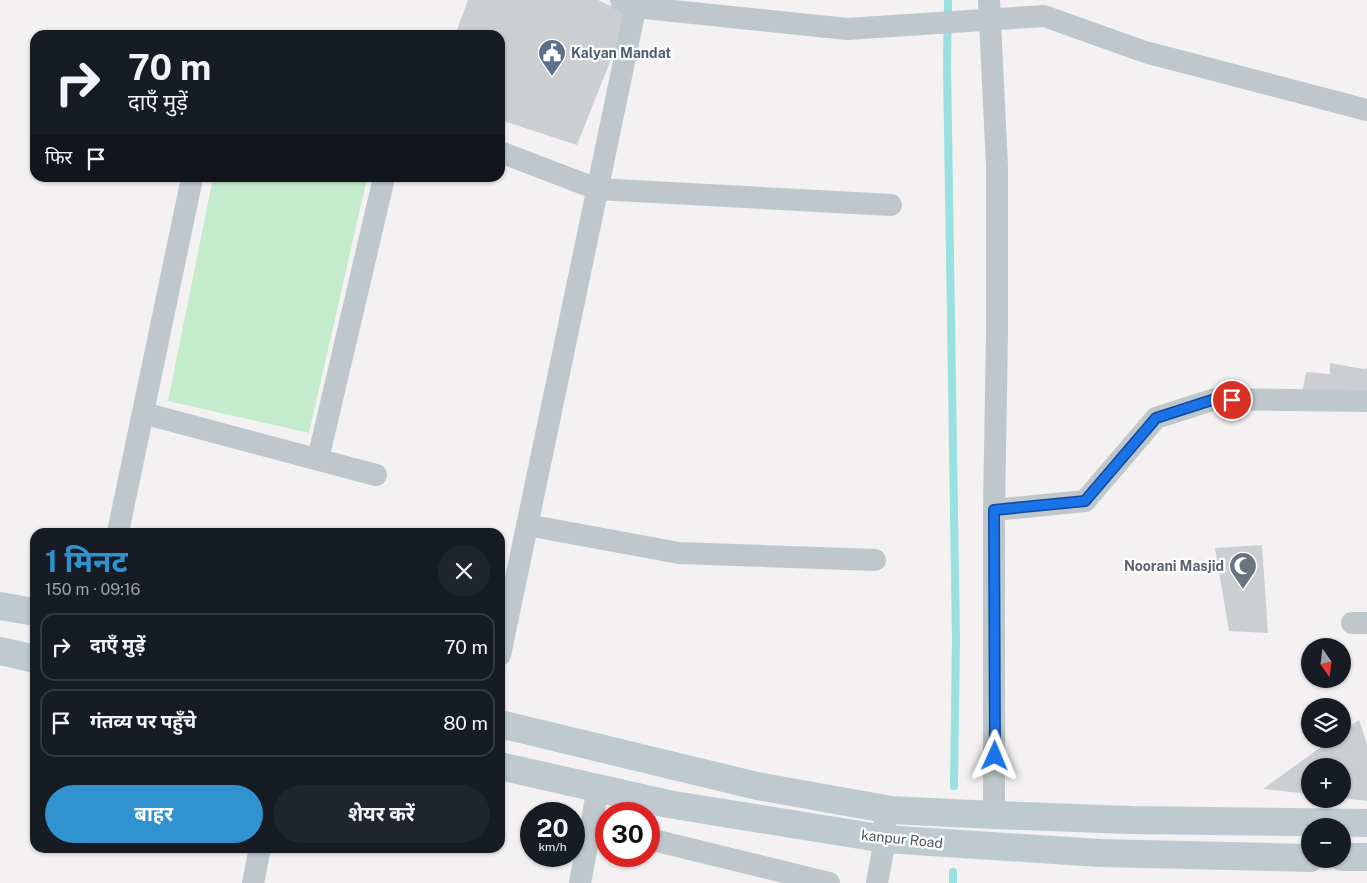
<!DOCTYPE html>
<html lang="hi">
<meta charset="utf-8">
<style>
body{margin:0;font-family:"Public Sans","Noto Sans Devanagari",sans-serif;background:#20242c;color:#f1f3f6;height:100vh;display:flex;flex-direction:column;font-size:19px;white-space:nowrap}
*{box-sizing:border-box;margin:0}
p{font-size:16px;color:#9ea1a6}
.icon{flex:none;width:28px;height:28px;fill:none;stroke:currentColor;stroke-width:2;stroke-linecap:round;stroke-linejoin:round}
.map{position:relative;flex:1;overflow:hidden}
.drawer{position:absolute;left:30px;top:528px;width:475px;height:325px;display:flex;flex-direction:column;background:#171b24;border-radius:15px;box-shadow:0 1px 4px #0004}
.drawer>*{flex:none}
.guide{position:absolute;left:30px;top:30px;width:475px;height:152px;border-radius:15px;box-shadow:0 1px 4px #0004;background:#171b24;color:#f1f3f6;overflow:hidden}
.needle{width:32px;rotate:166deg}
.buttons{position:absolute;left:1301px;top:638px;display:grid;gap:10px}
.buttons a{display:grid;place-items:center;width:50px;height:50px;border-radius:50%;background:#171b24;box-shadow:0 1px 4px #0004;font-size:25px}
.speed{position:absolute;left:520px;top:802px;display:flex;gap:10px;font-size:25px;font-weight:700;text-align:center}
.speed>*{display:grid;place-content:center;width:65px;height:65px;border-radius:50%;background:#171b24;box-shadow:0 1px 4px #0004;line-height:1}
.speed small{font-size:12px;font-weight:400}
.speed .limit{border:8px solid #d22;background:#fff;color:#111}
.pin{position:absolute;display:grid;place-items:center;width:42px;height:42px;color:#fff;margin:-21px;border:2px solid #fff;border-radius:50%;box-shadow:0 1px 5px #0007}
.me{position:absolute;width:55px;margin:-28px;rotate:1deg;stroke-linejoin:round;filter:drop-shadow(0 0 4px #0008)}
.turn{display:flex;align-items:center;gap:18px;height:105px;padding:0 15px;font-size:22px}
.turn .icon{width:65px;height:65px;stroke-width:2.5}
.turn b{display:block;font-size:35px;line-height:42px}
.then{display:flex;align-items:center;height:48px;padding:0 15px;background:#0003;gap:10px;font-size:19px}
.round{display:grid;place-items:center;flex:none;width:52px;height:52px;border-radius:26px;background:#20242c}
.summary{display:flex;align-items:center;justify-content:space-between;height:85px;padding:0 15px}
h1{font-size:30px;font-weight:700;line-height:38px;color:#3092ce}
.primary-button{display:flex;gap:10px;margin-top:auto;padding:10px 15px}
.primary-button a{flex:1;height:58px;border-radius:30px;background:#3092ce;color:#fff;font-size:20px;font-weight:700;line-height:58px;text-align:center}
.primary-button a+a{background:#20242c;color:#f1f3f6}
ul{padding:0;list-style:none}
li{display:flex;align-items:center;gap:15px;height:68px;margin:0 10px 8px;padding:0 5px;border:2px solid #363941;border-radius:15px}
li div{flex:1}
li b{display:block;font-size:19px}
li em{font-style:normal}
.map>svg:first-child{display:block}
</style>
<div class="map">
<svg width="1367" height="883" viewBox="0 0 1367 883">
<rect width="100%" height="100%" fill="#f3f1f1"/>
<path fill="#c5ebcd" d="M213,178H367L309,433L168,401Z"/>
<g fill="none" stroke-linecap="round" stroke-linejoin="round">
<path stroke="#98e0e2" stroke-width="8" d="M948,0L947,65L956,639L954,786
M953,883V872"/>
</g>
<path fill="#cbcfd2" d="M468,0H598L629,14L577,145L500,120V35H455Z
M1330,363L1363,369L1367,368V401H1301L1306,372L1330,374Z
M1262,545L1268,633L1229,631L1215,548Z
M1359,720L1367,744V801L1342,798V766H1310V794L1263,789L1332,739H1342V731Z"/>
<g fill="none" stroke-linecap="round" stroke-linejoin="round">
<path stroke="#bec7cc" stroke-width="22" d="M621,0L635,7L847,29L1044,16L1145,52L1367,110
M989,0L997,166V334L994,510V815
M500,152L597,189L891,205
M143,413L376,475
M318,459L384,178
M994,510L1085,501L1156,418L1215,399L1367,401
M527,525L679,553L875,560
M118,532L192,178
M1352,623H1367
M500,655L637,0
M649,839L829,883
M253,883L260,848
M580,883L598,788
M877,883L885,839V809"/>
<path stroke="#bfcad0" stroke-width="28" d="M0,606L35,612
M0,651L35,659
M500,724L757,786L891,810L994,815L1130,820L1367,823
M500,766L668,804L885,839L1100,853L1310,858
M1342,857H1367"/>
</g>
<g fill="none" stroke-linecap="round" stroke-linejoin="round">
<defs>
<path id="route" d="M995,756L994,510L1085,501L1156,418L1215,399L1232,400"/>
</defs>
<use href="#route" stroke="#114b97" stroke-width="12"/>
<use href="#route" stroke="#1a73e8" stroke-width="9"/>
</g>
<defs>
<symbol id="civic-pin" viewBox="-11 -11 22 30"><path d="M0 17L-7.5 6A9.5 9.5 0 1 1 7.5 6Z" fill="#5c6f8a" stroke="#fff"/><path d="M-.6-6.5H3V-4.5H.6V-3L4-1V1h2V6H-6V1h2V-1L-.6-3ZM-1.2 2.5V6h2.4V2.5Z" fill="#fff"/></symbol>
<symbol id="mosque-pin" viewBox="-11 -11 22 30"><path d="M0 17L-7.5 6A9.5 9.5 0 1 1 7.5 6Z" fill="#6b7280" stroke="#fff"/><path d="M3.5-4.9A6 6 0 1 0 3.5 4.9A5 5 0 1 1 3.5-4.9Z" fill="#fff"/></symbol>
</defs>
<g fill-rule="evenodd">
<use href="#civic-pin" x="536" y="37" width="32" height="43"/>
<use href="#mosque-pin" x="1227" y="550" width="32" height="43"/>
</g>
<g text-anchor="middle" dominant-baseline="central" stroke-width="4.5" stroke-linejoin="round" paint-order="stroke">
<g font-size="14" font-weight="bold" fill="#4e5e75" stroke="#fff" text-anchor="start">
<text x="571" y="53">Kalyan Mandat</text>
</g>
<g font-size="14" font-weight="bold" fill="#5b616d" stroke="#fff" text-anchor="end">
<text x="1224" y="566">Noorani Masjid</text>
</g>
<g font-size="14" fill="#4b575c" stroke="#fff">
<text transform="translate(902 839) rotate(6)">kanpur Road</text>
</g>
</g>
</svg>
<div class="buttons">
<a><svg class="needle" viewBox="-14 -14 28 28"><path d="M0-13l5 13h-10z" fill="#e53935"/><path d="M0 13l5-13h-10z" fill="#9ea1a6"/></svg></a>
<a><svg class="icon" aria-label="layers" viewBox="0 0 24 24"><path d="M12 4l9 5-9 5-9-5zM3 14l9 5 9-5"/></svg></a>
<a>+</a>
<a>−</a>
</div>
<div class="speed"><div>20<small>km/h</small></div><div class="limit">30</div></div>
<div class="pin" style="left:1232px;top:400px;background:#d93025"><svg class="icon" aria-label="arrive" viewBox="0 0 24 24"><path d="M6 21V4h12l-3 4 3 4H6"/></svg></div>
<svg class="me" style="left:995px;top:756px" viewBox="-20 -20 40 40"><path d="M0-17L14 15 0 8-14 15z" fill="#1a73e8" stroke="#fff" stroke-width="4"/></svg>
<div class="guide">
<div class="turn"><svg class="icon" aria-label="right" viewBox="0 0 24 24"><path d="M7 20v-9h11M14 6l5 5-5 5"/></svg><div><b>70 m</b>दाएँ मुड़ें</div></div>
<div class="then">फिर<svg class="icon" aria-label="arrive" viewBox="0 0 24 24"><path d="M6 21V4h12l-3 4 3 4H6"/></svg></div>
</div>
<section class="drawer">
<div class="summary"><div><h1>1 मिनट</h1><p>150 m · 09:16</p></div><a class="round"><svg class="icon" aria-label="close" viewBox="0 0 24 24"><path d="M6 6l12 12M18 6L6 18"/></svg></a></div>
<ul>
<li><svg class="icon" aria-label="right" viewBox="0 0 24 24"><path d="M7 20v-9h11M14 6l5 5-5 5"/></svg><div><b>दाएँ मुड़ें</b></div><em>70 m</em></li>
<li><svg class="icon" aria-label="arrive" viewBox="0 0 24 24"><path d="M6 21V4h12l-3 4 3 4H6"/></svg><div><b>गंतव्य पर पहुँचे</b></div><em>80 m</em></li>
</ul>
<div class="primary-button"><a>बाहर</a><a>शेयर करें</a></div>
</section>
</div>
